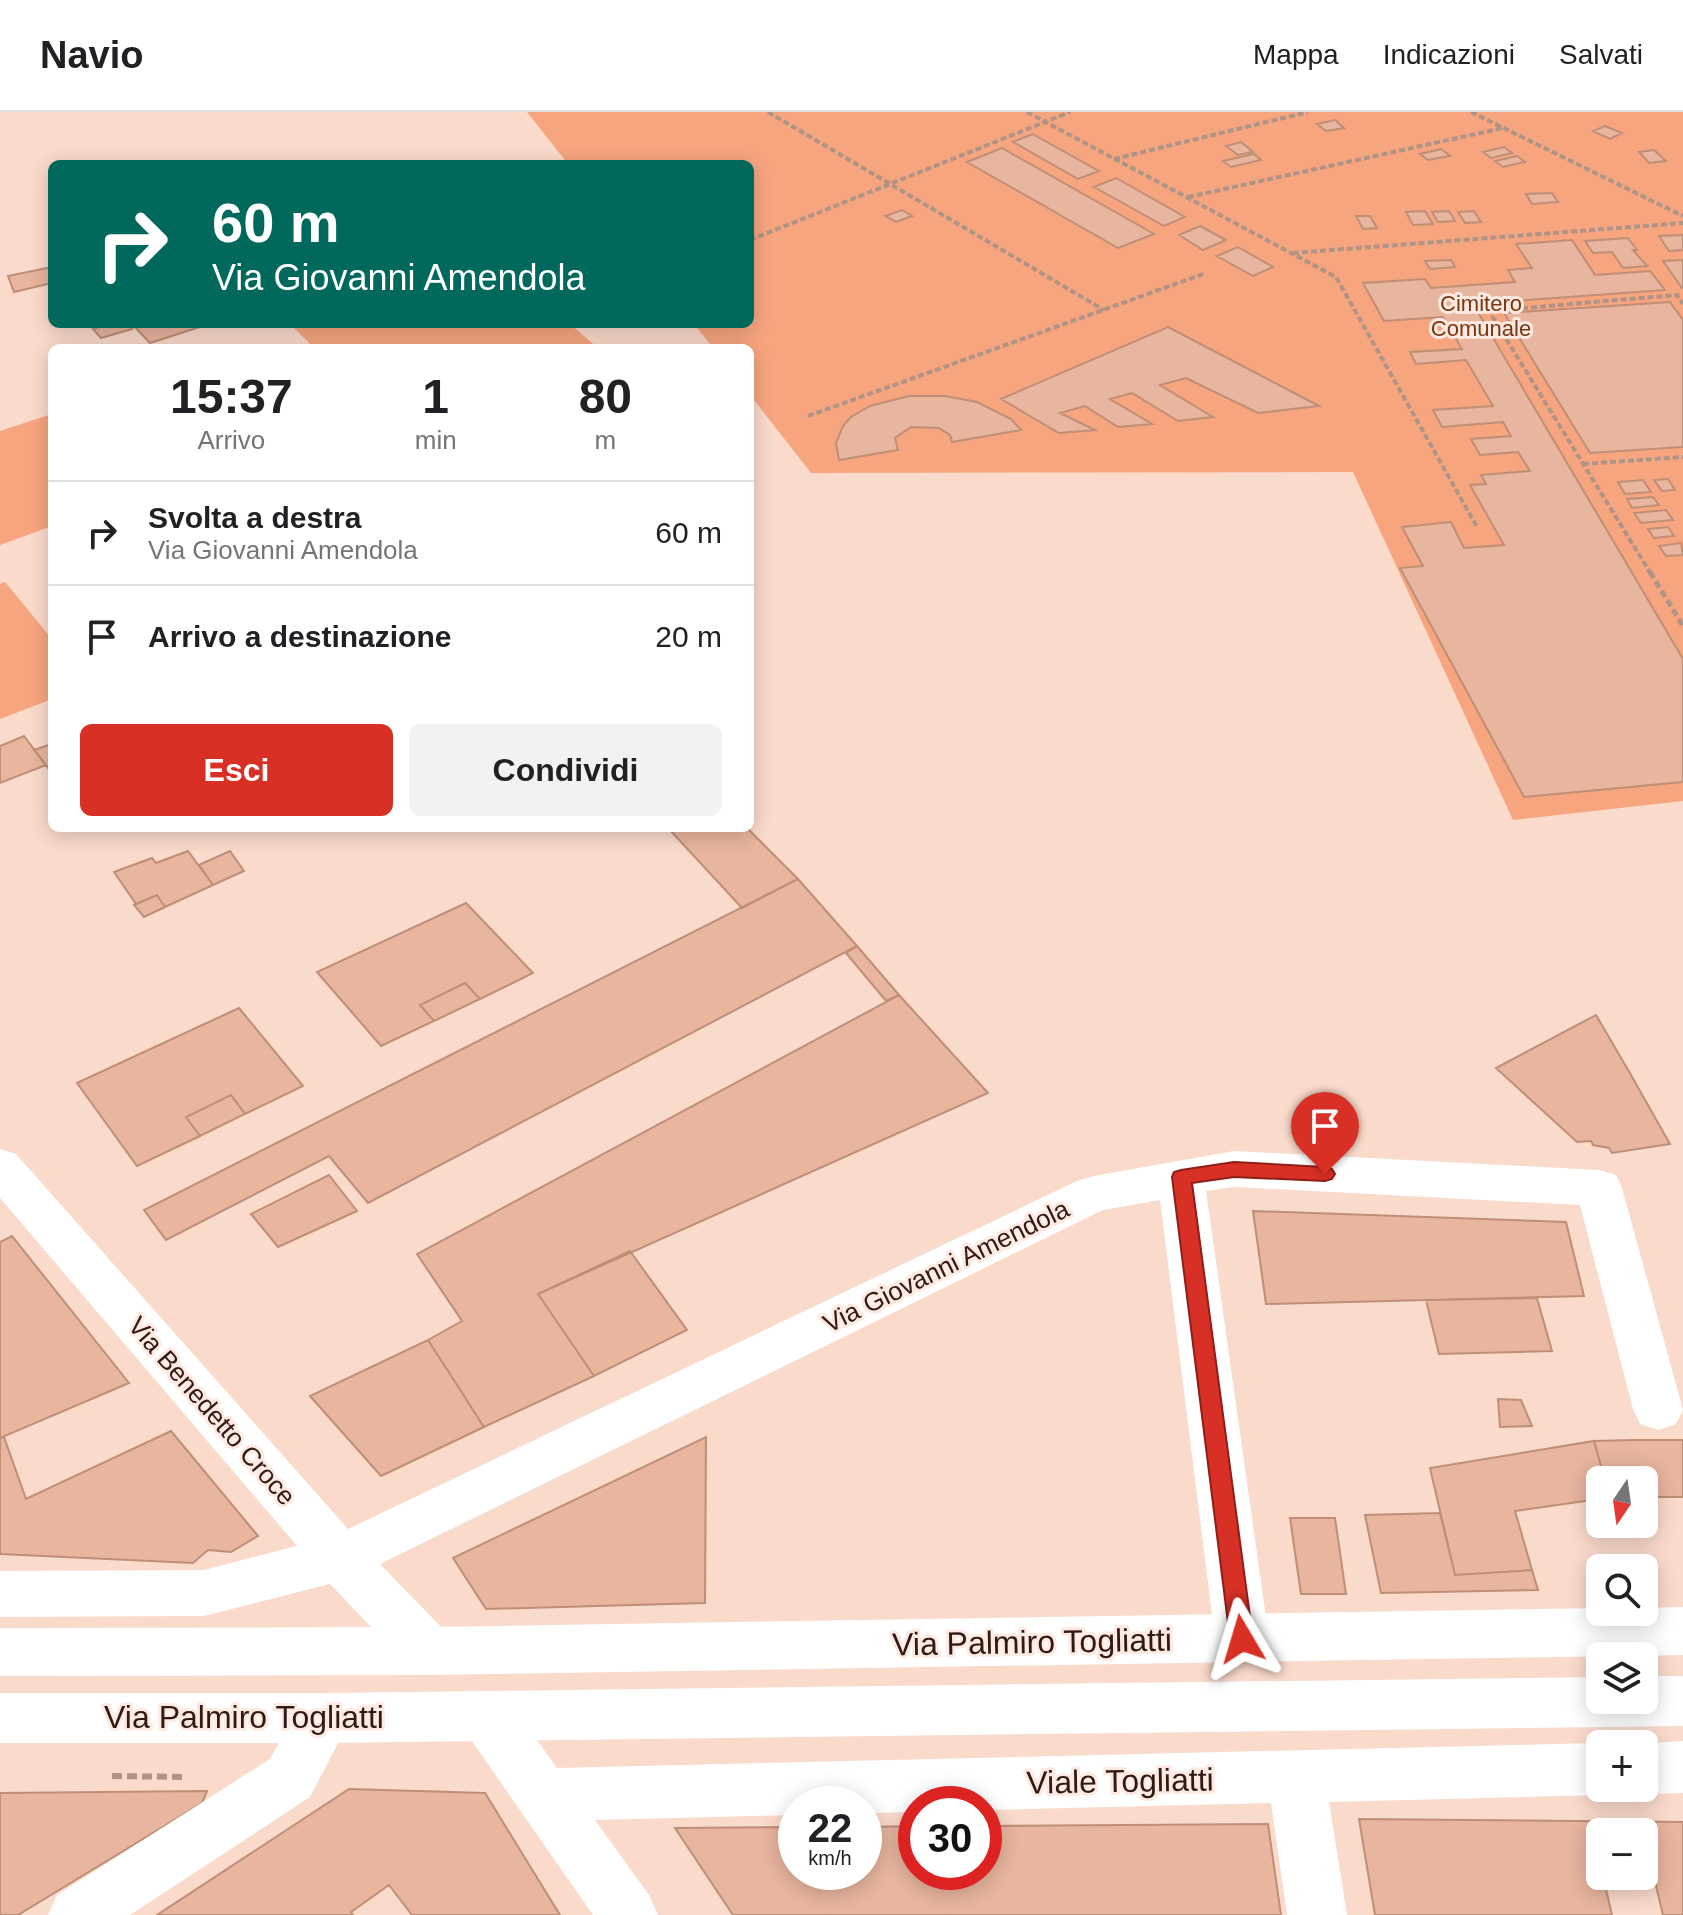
<!DOCTYPE html>
<html lang="it">
<meta charset="utf-8">
<style>
body{margin:0;font-family:Arial,sans-serif;background:#f2f2f2;color:#202124;height:100vh;display:flex;flex-direction:column;font-size:30px;white-space:nowrap}
*{box-sizing:border-box;margin:0}
p{font-size:26px;color:#757577}
.icon{flex:none;width:44px;height:44px;fill:none;stroke:currentColor;stroke-width:2;stroke-linecap:round;stroke-linejoin:round}
.map{position:relative;flex:1;overflow:hidden}
.panel{position:absolute;left:48px;top:232px;width:706px;height:488px;display:flex;flex-direction:column;background:#fff;border-radius:12px;box-shadow:0 4px 20px #0003}
.panel>*{flex:none}
.guide{position:absolute;left:48px;top:48px;width:706px;height:168px;border-radius:12px;box-shadow:0 4px 20px #0003;background:#00695c;color:#fff;overflow:hidden}
.needle{width:52px;rotate:193deg}
.controls{position:absolute;left:1586px;top:1354px;display:grid;gap:16px}
.controls a{display:grid;place-items:center;width:72px;height:72px;border-radius:12px;background:#fff;box-shadow:0 4px 20px #0003;font-size:40px}
.speed{position:absolute;left:778px;top:1674px;display:flex;gap:16px;font-size:40px;font-weight:700;text-align:center}
.speed>*{display:grid;place-content:center;width:104px;height:104px;border-radius:50%;background:#fff;box-shadow:0 4px 20px #0003;line-height:1}
.speed small{font-size:20px;font-weight:400}
.speed .limit{border:12px solid #d22;background:#fff;color:#111}
.pin{position:absolute;display:grid;place-items:center;width:68px;height:68px;color:#fff;margin:-82px -34px;border-radius:50% 50% 50% 0;rotate:-45deg;box-shadow:0 0 8px #0007}
.pin .icon{rotate:45deg}
.me{position:absolute;width:88px;margin:-44px;rotate:353deg;stroke-linejoin:round;filter:drop-shadow(0 0 6px #0008)}
.turn{display:flex;align-items:center;gap:28px;height:168px;padding:0 32px;font-size:36px}
.turn .icon{width:104px;height:104px;stroke-width:2.5}
.turn b{display:block;font-size:56px;line-height:68px}
.eta{display:flex;justify-content:space-evenly;align-items:center;height:136px;text-align:center}
.eta b{font-size:48px;font-weight:800;line-height:56px}
.action{display:flex;gap:16px;margin-top:auto;padding:16px 32px}
.action a{flex:1;height:92px;border-radius:12px;background:#d93025;color:#fff;font-size:32px;font-weight:800;line-height:92px;text-align:center}
.action a+a{background:#f2f2f2;color:#202124}
ul{padding:0;list-style:none}
li{display:flex;align-items:center;gap:24px;height:104px;padding:0 32px;border-top:2px solid #e0e0e0}
li div{flex:1}
li b{display:block;font-size:30px}
li em{font-style:normal}
header{display:flex;align-items:center;gap:48px;box-sizing:border-box;height:112px;padding:0 40px;background:#fff;border-bottom:2px solid #e0e0e0}
header strong{font-size:38px}
nav{display:flex;gap:44px;margin-inline-start:auto;font-size:28px}
.map>svg:first-child{display:block}
</style>
<header>
<strong>Navio</strong>
<nav><a>Mappa</a><a>Indicazioni</a><a>Salvati</a></nav>
</header>
<div class="map">
<svg width="1683" height="1803" viewBox="0 0 1683 1803">
<rect width="100%" height="100%" fill="#fadacb"/>
<path fill="#f7a57f" d="M527,0H1683V689L1513,708L1353,360L811,361L750,283V236H713L694,212H750V52H568Z
M290,212H570L598,236H314Z
M52,302V414L0,433V319Z
M5,470L52,527V587L0,607V472Z"/>
<path fill="#e8b59e" stroke="#be8e77" stroke-width="2" d="M1335,8L1344,16L1326,19L1317,12Z
M1605,14L1622,21L1610,27L1593,19Z
M1033,22L1036,24L1099,59L1078,67L1013,30Z
M1241,30L1253,40L1238,43L1226,34Z
M1504,35L1512,41L1491,46L1483,40Z
M1002,36L1154,122L1118,136L967,50Z
M1441,37L1450,44L1428,48L1420,42Z
M1654,38L1666,49L1649,51L1639,40Z
M1254,42L1261,48L1231,55L1223,49Z
M1517,44L1525,50L1503,55L1495,49Z
M1116,66L1185,105L1164,114L1094,75Z
M1552,81L1558,90L1532,92L1526,82Z
M902,98L912,104L896,110L885,104Z
M1425,99L1433,112L1413,113L1406,100Z
M1449,99L1455,109L1438,110L1432,100Z
M1474,99L1481,110L1465,111L1458,100Z
M1356,104H1370L1377,116L1363,117Z
M1200,114L1226,128L1203,138L1179,123Z
M1683,123V138L1669,139L1659,124Z
M1628,126L1637,138H1633L1647,154L1623,156L1612,140L1593,141L1585,129Z
M1572,128L1595,163L1650,159L1665,178L1473,192L1683,547V670L1524,685L1400,456L1423,454L1402,415L1451,410L1464,436L1504,433L1470,373L1486,372L1481,363L1530,359L1518,340L1480,343L1471,327L1511,324L1503,310L1442,315L1433,298L1493,294L1466,248L1416,252L1410,240L1462,237L1443,205L1384,209L1363,171L1425,167L1431,176L1515,170L1508,158L1532,156L1516,132Z
M1238,135L1273,155L1253,164L1217,144Z
M1451,148L1455,155L1430,157L1425,149Z
M1683,148V176H1682L1663,149Z
M52,155V171L14,180L8,164Z
M1670,190L1683,208V335L1590,341L1504,201Z
M111,212H128L132,217L101,226L93,217Z
M132,212H209L150,231Z
M1168,215L1319,294L1258,301L1186,266L1160,273L1213,305L1178,309L1132,281L1110,287L1152,312L1118,315L1085,294L1060,301L1095,318L1059,321L1001,287Z
M909,284H945L977,290L1011,307L1021,318L952,330L950,323L939,316L911,315L895,326L898,338L839,348L836,331L843,314L851,305L870,294Z
M1668,367L1675,378L1662,379L1654,368Z
M1643,368L1651,380L1625,382L1618,370Z
M1653,385L1659,393L1632,396L1627,387Z
M1666,398L1673,408L1641,411L1634,401Z
M1668,415L1674,424L1654,426L1648,417Z
M1681,431L1683,443L1666,444L1659,434Z
M24,624L46,653L0,671V634Z
M52,632V661L34,638Z
M668,716H747L798,767L742,796Z
M188,739L213,773L165,795L157,783L136,792L114,760L152,746L156,751Z
M230,739L244,759L213,773L199,753Z
M798,767L857,834L368,1091L329,1044L166,1128L144,1098Z
M157,783L165,795L144,805L134,793Z
M466,791L533,861L480,887L465,871L420,893L434,909L381,934L317,860Z
M857,834L899,883L886,889L846,841Z
M465,871L480,887L434,909L420,893Z
M899,883L988,981L538,1182L594,1264L484,1315L428,1228L462,1209L417,1142Z
M239,896L303,974L245,1002L231,983L186,1005L200,1024L137,1054L77,971Z
M1596,903L1631,963L1670,1032L1612,1041L1609,1036L1593,1033L1591,1029L1577,1030L1496,956Z
M231,983L245,1002L200,1024L186,1005Z
M329,1063L357,1099L278,1135L251,1102Z
M1253,1099L1566,1110L1584,1184L1266,1192Z
M12,1124L129,1271L0,1326V1130Z
M630,1139L687,1218L594,1264L538,1182Z
M1537,1186L1552,1239L1439,1242L1426,1188Z
M428,1228L484,1315L381,1364L310,1284Z
M1498,1287L1521,1288L1532,1314L1500,1315Z
M171,1319L258,1424L231,1440L208,1438L193,1451L0,1442V1326L4,1325L26,1387Z
M706,1325L705,1491L486,1497L453,1446Z
M1633,1328H1683V1385H1644V1368H1605L1594,1329Z
M1594,1329L1605,1368H1600V1387L1515,1399L1532,1458L1455,1463L1430,1356Z
M1440,1401L1455,1463L1532,1458L1538,1478L1381,1481L1365,1403Z
M1290,1406H1335L1346,1482H1301Z
M349,1677L485,1681L560,1803H412L389,1773L351,1800L353,1803H157Z
M207,1679L202,1691L18,1803H0V1681Z
M1359,1707L1683,1710V1803H1663L1652,1757H1644V1720H1600V1764H1603L1612,1803H1375Z
M1268,1712L1281,1803H733L675,1716L796,1715V1760H864V1715L916,1714V1760H984V1714Z"/>
<g fill="none" stroke-linecap="round" stroke-linejoin="round">
<path stroke="#af9387" stroke-width="4" stroke-dasharray="6 3" stroke-linecap="butt" d="M768,0L1104,198
M1027,0L1336,165L1477,415
M1471,0L1683,104
M1114,47L1308,0
M1188,85L1503,16
M750,128L1070,0
M1293,141L1683,111
M808,304L1206,161
M1583,352L1683,345
M1651,462L1489,199L1677,183L1683,192"/>
<path stroke="#af9387" stroke-width="5" stroke-dasharray="7 4" stroke-linecap="butt" d="M1650,460L1683,514"/>
<path stroke="#af9387" stroke-width="6" stroke-dasharray="10 5" stroke-linecap="butt" d="M112,1664L186,1665"/>
<path fill="#fff" fill-rule="evenodd" d="M0,1037L16,1042L348,1417L1077,1069L1094,1064L1234,1039L1599,1058L1616,1063L1622,1076L1683,1298L1676,1312L1658,1318L1640,1312L1633,1297L1580,1093L1234,1075L1206,1079L1269,1527L1261,1544L1242,1551L1223,1544L1215,1527L1160,1088L1103,1098L380,1452L448,1522L456,1539L448,1556L429,1563L410,1556L330,1472L204,1504L0,1505V1459L204,1458L297,1434L0,1086Z
M487,1579L507,1586L557,1656L1600,1631L1603,1632H1600V1676H1619L1600,1683L1329,1690L1347,1803H1287L1271,1691L984,1698V1692H916V1700L864,1701V1692H796V1703L595,1708L649,1783L658,1803H593L467,1622L459,1604L467,1586Z
M323,1581L343,1588L351,1606L310,1685L130,1803H48L57,1783L270,1647L303,1588Z
M1683,1629V1681L1644,1682L1628,1676H1644V1632H1639Z"/>
<path fill="#fff" fill-rule="evenodd" d="M1683,1495V1543L429,1563L0,1564V1516L429,1515L1600,1496V1500H1644V1496Z
M1644,1564H1683V1614L323,1631H0V1581H323L1600,1565V1588H1644Z"/>
</g>
<path fill="#d93025" stroke="#8d1f18" stroke-width="2" d="M1234,1050L1325,1055L1332,1057L1335,1062L1332,1067L1325,1069L1234,1065L1192,1071L1253,1527L1250,1534L1242,1537L1234,1534L1230,1527L1172,1065L1174,1060L1181,1058Z"/>
<g text-anchor="middle" dominant-baseline="central" stroke-width="6" stroke-linejoin="round" paint-order="stroke">
<g font-size="22" fill="#783611" stroke="#ffe9e0">
<text x="1481" y="191">Cimitero<tspan x="1481" dy="25">Comunale</tspan></text>
</g>
<g font-size="26" fill="#2e1b13" stroke="#ffe9e0">
<text transform="translate(946 1154) rotate(-26)">Via Giovanni Amendola</text>
<text transform="translate(212 1299) rotate(49)">Via Benedetto Croce</text>
</g>
<g font-size="32" fill="#2e1b13" stroke="#ffe9e0">
<text transform="translate(1032 1530) rotate(-1)">Via Palmiro Togliatti</text>
<text x="244" y="1605">Via Palmiro Togliatti</text>
<text transform="translate(1120 1669) rotate(-1)">Viale Togliatti</text>
</g>
</g>
</svg>
<div class="controls">
<a><svg class="needle" viewBox="-14 -14 28 28"><path d="M0-13l5 13h-10z" fill="#e53935"/><path d="M0 13l5-13h-10z" fill="#757577"/></svg></a>
<a><svg class="icon" aria-label="search" viewBox="0 0 24 24"><circle cx="10" cy="10" r="6"/><path d="M15 15l6 6"/></svg></a>
<a><svg class="icon" aria-label="layers" viewBox="0 0 24 24"><path d="M12 4l9 5-9 5-9-5zM3 14l9 5 9-5"/></svg></a>
<a>+</a>
<a>−</a>
</div>
<div class="speed"><div>22<small>km/h</small></div><div class="limit">30</div></div>
<div class="pin" style="left:1325px;top:1062px;background:#d93025"><svg class="icon" aria-label="arrive" viewBox="0 0 24 24"><path d="M6 21V4h12l-3 4 3 4H6"/></svg></div>
<svg class="me" style="left:1242px;top:1527px" viewBox="-20 -20 40 40"><path d="M0-17L14 15 0 8-14 15z" fill="#d93025" stroke="#fff" stroke-width="4"/></svg>
<div class="guide">
<div class="turn"><svg class="icon" aria-label="right" viewBox="0 0 24 24"><path d="M7 20v-9h11M14 6l5 5-5 5"/></svg><div><b>60 m</b>Via Giovanni Amendola</div></div>
</div>
<section class="panel">
<div class="eta">
<div><b>15:37</b><p>Arrivo</p></div>
<div><b>1</b><p>min</p></div>
<div><b>80</b><p>m</p></div>
</div>
<ul>
<li><svg class="icon" aria-label="right" viewBox="0 0 24 24"><path d="M7 20v-9h11M14 6l5 5-5 5"/></svg><div><b>Svolta a destra</b><p>Via Giovanni Amendola</p></div><em>60 m</em></li>
<li><svg class="icon" aria-label="arrive" viewBox="0 0 24 24"><path d="M6 21V4h12l-3 4 3 4H6"/></svg><div><b>Arrivo a destinazione</b></div><em>20 m</em></li>
</ul>
<div class="action"><a>Esci</a><a>Condividi</a></div>
</section>
</div>
